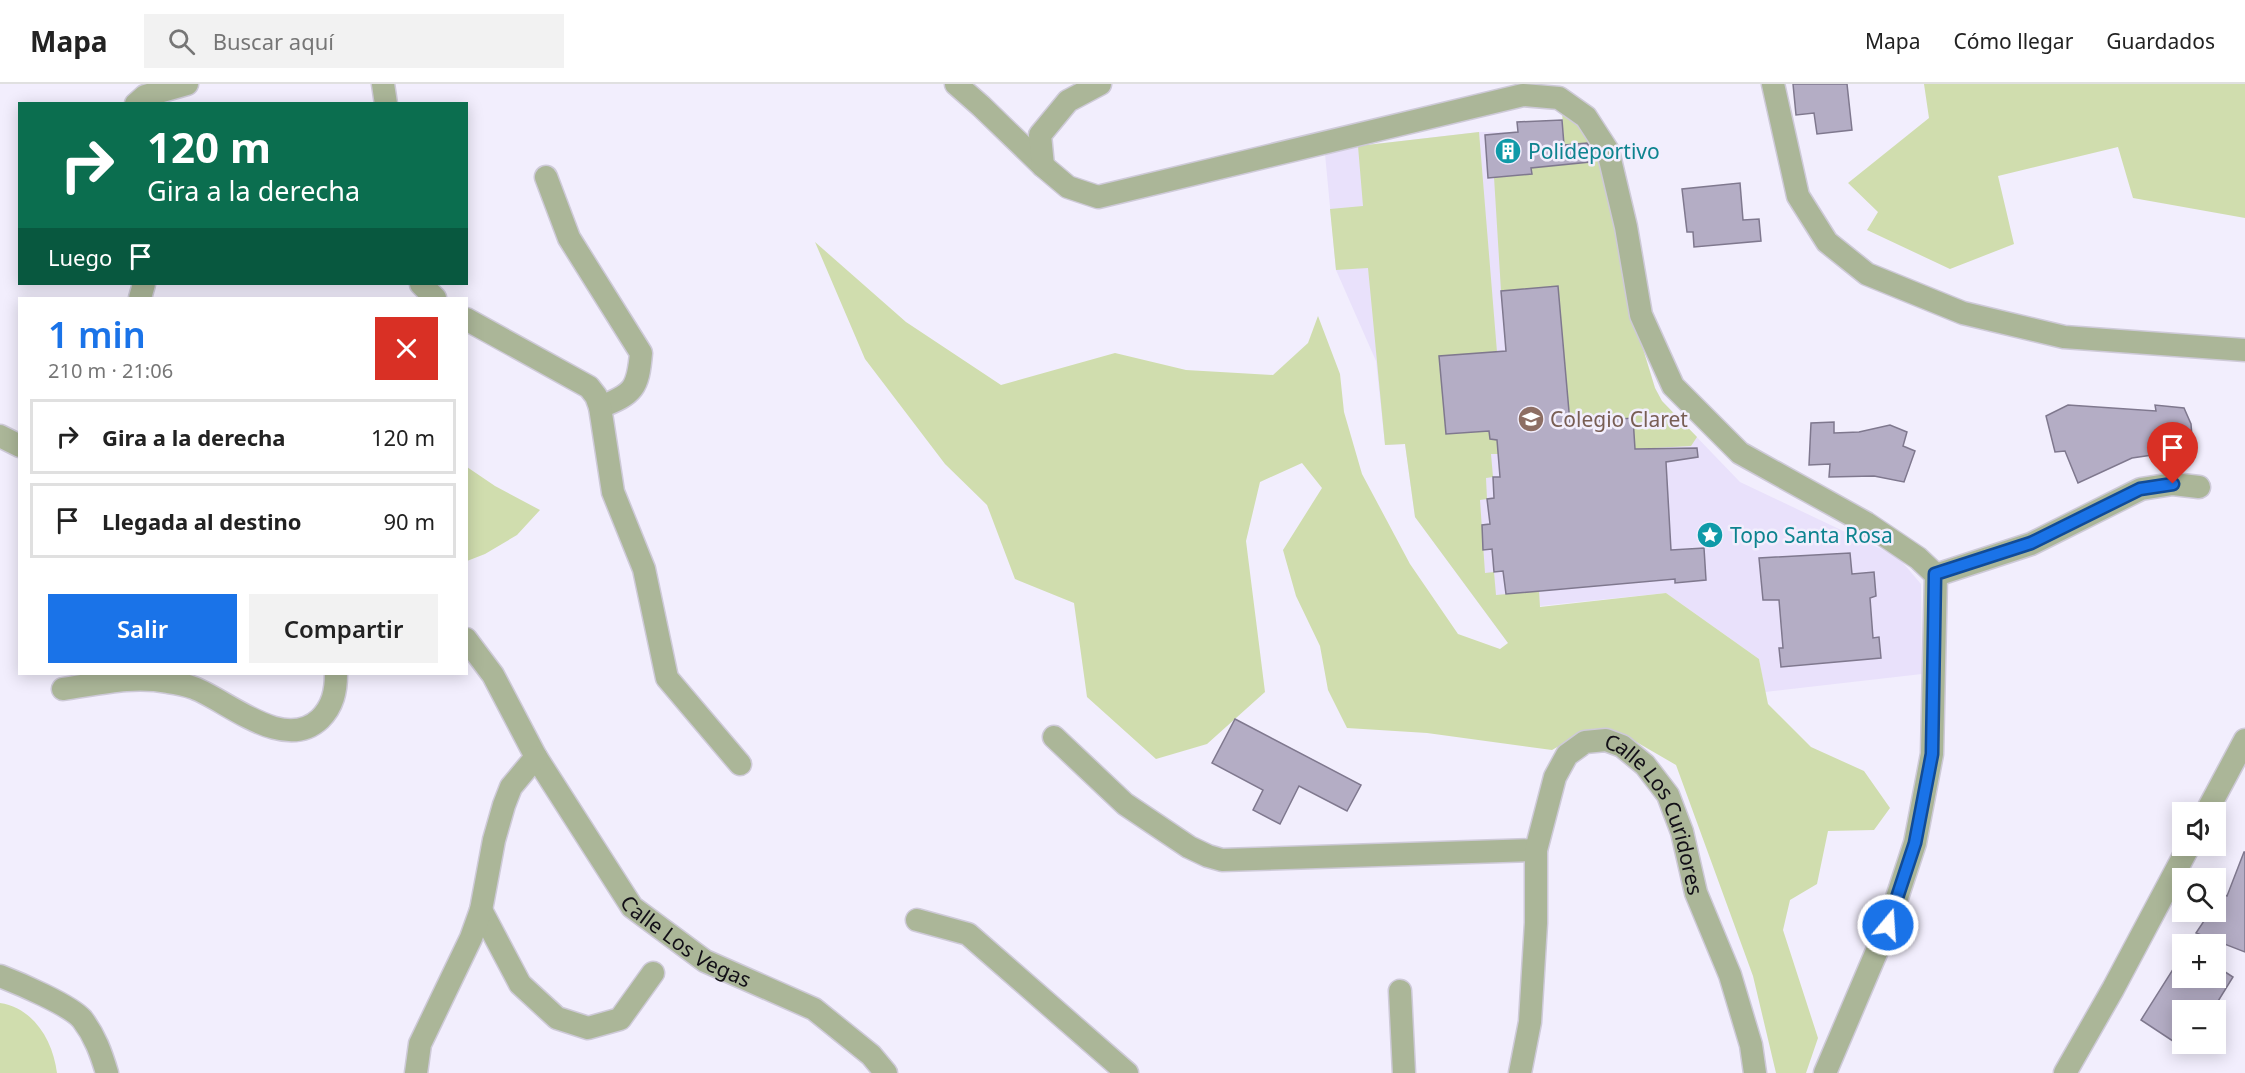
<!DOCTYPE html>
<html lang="es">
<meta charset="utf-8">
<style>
body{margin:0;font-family:"Noto Sans",sans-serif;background:#f2f2f2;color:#222;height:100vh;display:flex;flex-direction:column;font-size:22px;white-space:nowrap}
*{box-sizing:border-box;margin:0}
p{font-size:20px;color:#767676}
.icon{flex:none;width:33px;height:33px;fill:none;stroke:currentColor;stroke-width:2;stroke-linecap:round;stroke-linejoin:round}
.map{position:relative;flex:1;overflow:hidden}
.details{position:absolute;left:18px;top:213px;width:450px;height:378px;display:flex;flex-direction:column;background:#fff;border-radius:0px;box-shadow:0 3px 15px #0003}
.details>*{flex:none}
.guide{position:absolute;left:18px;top:18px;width:450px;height:183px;border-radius:0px;box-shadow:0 3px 15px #0003;background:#0b6e4f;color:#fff;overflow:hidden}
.fabs{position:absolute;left:2172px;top:718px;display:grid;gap:12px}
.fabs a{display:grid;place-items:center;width:54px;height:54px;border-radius:0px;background:#fff;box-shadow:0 3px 15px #0003;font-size:30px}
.pin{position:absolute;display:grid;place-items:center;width:51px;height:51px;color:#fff;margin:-62px -26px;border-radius:50% 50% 50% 0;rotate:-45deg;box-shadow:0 0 6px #0007}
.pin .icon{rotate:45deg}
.me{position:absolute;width:66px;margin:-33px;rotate:18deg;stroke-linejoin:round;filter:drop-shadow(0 0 4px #0008)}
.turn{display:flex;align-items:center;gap:21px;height:126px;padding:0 30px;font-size:27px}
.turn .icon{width:78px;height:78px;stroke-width:2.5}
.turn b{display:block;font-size:42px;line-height:51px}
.then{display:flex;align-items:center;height:57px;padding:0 30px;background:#0003;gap:12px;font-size:22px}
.round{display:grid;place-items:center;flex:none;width:63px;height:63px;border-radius:0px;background:#f2f2f2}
.headline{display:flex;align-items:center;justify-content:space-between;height:102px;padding:0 30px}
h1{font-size:36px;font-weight:600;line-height:45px;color:#1a73e8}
.primary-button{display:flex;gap:12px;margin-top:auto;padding:12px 30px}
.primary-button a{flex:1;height:69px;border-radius:0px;background:#1a73e8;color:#fff;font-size:24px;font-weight:600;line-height:69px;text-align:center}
.primary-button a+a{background:#f2f2f2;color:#222}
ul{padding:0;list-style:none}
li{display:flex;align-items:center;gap:18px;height:75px;margin:0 12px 9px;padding:0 18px;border:3px solid #e0e0e0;border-radius:0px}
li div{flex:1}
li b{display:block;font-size:22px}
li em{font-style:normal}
header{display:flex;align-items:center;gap:36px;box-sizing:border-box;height:84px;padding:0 30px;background:#fff;border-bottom:2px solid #e0e0e0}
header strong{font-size:28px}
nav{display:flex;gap:33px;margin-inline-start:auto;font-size:21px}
.search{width:420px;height:54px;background:#f2f2f2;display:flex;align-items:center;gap:15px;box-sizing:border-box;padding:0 21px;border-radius:0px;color:#767676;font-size:22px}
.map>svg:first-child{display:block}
</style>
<header>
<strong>Mapa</strong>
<div class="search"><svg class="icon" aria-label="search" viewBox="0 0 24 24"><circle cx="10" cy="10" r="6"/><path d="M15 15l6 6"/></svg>Buscar aquí</div>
<nav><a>Mapa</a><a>Cómo llegar</a><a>Guardados</a></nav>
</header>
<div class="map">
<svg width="2245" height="989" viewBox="0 0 2245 989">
<rect width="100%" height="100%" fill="#f2eefd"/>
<path fill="#e9e1fb" d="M1562,36L1599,49L1636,242L1655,304L1662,317L1740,398L1898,473L1921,500L1922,590L1765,608L1759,575L1666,509L1540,522L1508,559L1415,433L1405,360L1385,361L1376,277L1336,186L1325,70L1358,62L1479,48H1517V38Z"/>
<path fill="#d0ddae" d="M1924,0H2245V134L2133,114L2118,63L1998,92L2014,160L1950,185L1867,146L1878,128L1848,99L1929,34Z
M1562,27L1599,49L1636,242L1655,304L1662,317L1697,353L1691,362L1635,365L1632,334L1561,339L1568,316L1558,203L1501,207L1494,93L1531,84L1590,78L1588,59L1564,61Z
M1479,48L1497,268L1439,273L1446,350L1489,347L1491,355L1507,356L1508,370H1491L1493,393L1486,394L1487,415L1480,416L1485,489L1494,488L1496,511L1539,507L1540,523L1666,509L1759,575L1768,620L1811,663L1864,687L1890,724L1874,746L1828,747L1817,800L1790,816L1783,846L1818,954L1806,989H1776L1753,892L1676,681L1626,652L1584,648L1552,666L1427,649L1347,644L1328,606L1320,562L1296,512L1283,466L1322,404L1302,379L1260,398L1246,457L1265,608L1207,660L1156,675L1087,613L1074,519L1015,495L987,421L945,380L865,275L815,158L906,238L1001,301L1115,269L1186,286L1273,291L1308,259L1318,232L1340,290L1344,328L1362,390L1410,480L1458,550L1500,565L1508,559L1415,433L1405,360L1385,361L1368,184L1336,186L1330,125L1363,122L1358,62Z
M467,383L495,402L540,426L517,451L485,470L467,477Z
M0,919C34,924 53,957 57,989H0Z"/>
<path fill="#b4adc5" stroke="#7f788e" stroke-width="1.5" d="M1793,0H1847L1852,46L1817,50L1814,29L1796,31Z
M1562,36L1564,61L1587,59L1589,62L1590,78L1531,84L1532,90L1488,94L1485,51L1518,48L1517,38Z
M1740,99L1743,136L1759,135L1761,157L1694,163L1693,148H1687L1682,105Z
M1558,202L1570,339L1633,334L1635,365L1697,364L1698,373L1666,378L1671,466L1704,464L1706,496L1675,499V495L1506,510L1503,487L1494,488L1492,465L1483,466L1482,441L1490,440L1487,415L1494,414L1493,393H1500L1497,356L1490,355L1489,347L1446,350L1439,272L1506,267L1501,207Z
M2068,321L2156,327L2155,321L2184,324L2191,340L2193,365L2132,374L2078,399L2065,367L2055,368L2046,332Z
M1834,338V349L1859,348L1890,341L1907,348L1903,362L1915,367L1904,398L1874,392L1829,393L1830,380L1809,381L1811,339Z
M1850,469L1852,490L1874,488L1876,512L1870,514L1873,554L1879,553L1881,574L1781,583L1779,564H1783L1779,516H1763L1759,474Z
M1235,635L1361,701L1347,727L1299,702L1280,740L1253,726L1263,706L1212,679Z
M2244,768H2245V868L2196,849L2210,828H2216V807L2227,812Z
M2182,871V894H2216V882L2233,893L2212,927H2182V963L2141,936Z"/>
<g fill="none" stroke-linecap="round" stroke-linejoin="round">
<defs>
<g id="street">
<path d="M383,0L386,20"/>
<path d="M956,0L981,22L1043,82L1068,103L1098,113L1523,11L1559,14L1586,33L1608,67L1626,143L1641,231L1673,302L1740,369L1866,439L1918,474L1936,491L1932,670L1915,759L1888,841L1825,989"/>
<path d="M1773,0L1798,112L1827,158L1867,190L1963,229L2064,253L2245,266"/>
<path d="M136,20L145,12L187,0"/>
<path d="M1043,82L1040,51L1068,17L1100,0"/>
<path d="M546,93L569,154L641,269C638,304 634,310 600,323"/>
<path d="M421,200L435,214"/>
<path d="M140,214L144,200"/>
<path d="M466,235L589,303L596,312L600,323L613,408L644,485L667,594L740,680"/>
<path d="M0,352L20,362"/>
<path d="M1936,491L2031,460L2141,405L2173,400L2199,403"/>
<path id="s1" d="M466,555L493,591L536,673L632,823L705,877L814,925L871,971L886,989"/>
<path d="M63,605C98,600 133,591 168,598C176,599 186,601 194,604C228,617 284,669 320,635C333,622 336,607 336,590"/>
<path d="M1054,653L1125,720L1189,763L1208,772L1222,776L1536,766"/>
<path d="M2206,729L2245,656"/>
<path d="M481,826L520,900L557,934L588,944L620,935L653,889"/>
<path d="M917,836L968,850L1127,989"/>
<path d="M0,892C18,899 70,921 82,935C95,952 101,969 107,989"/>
<path d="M1400,907L1404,989"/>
<path d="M416,989L420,960L471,854L481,826L494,756L504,721L511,703L536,673"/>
<path id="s2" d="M1520,989L1530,938L1536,839V766L1555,693L1567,671L1585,658L1606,656L1622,662L1645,681L1668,711L1682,748L1696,809L1730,891L1751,961L1755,989"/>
<path d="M2065,989L2113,905L2189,762"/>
</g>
</defs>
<use href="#street" stroke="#cecad8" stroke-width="25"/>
<use href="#street" stroke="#abb698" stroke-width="22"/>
</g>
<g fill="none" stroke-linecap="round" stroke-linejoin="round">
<defs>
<path id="route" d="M1888,841L1915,759L1932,670L1935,490L2031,459L2140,405L2173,400"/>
</defs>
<use href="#route" stroke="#114b97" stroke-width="15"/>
<use href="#route" stroke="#1a73e8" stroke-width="10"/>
</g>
<defs>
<symbol id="building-disc" viewBox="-11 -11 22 22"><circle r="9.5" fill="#0f9aa8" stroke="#f2eefd"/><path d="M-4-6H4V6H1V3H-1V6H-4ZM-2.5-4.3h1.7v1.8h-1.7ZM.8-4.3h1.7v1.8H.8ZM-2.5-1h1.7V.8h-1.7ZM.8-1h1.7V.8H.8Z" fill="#fff"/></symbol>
<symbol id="school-disc" viewBox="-11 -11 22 22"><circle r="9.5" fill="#8d6e63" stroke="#f2eefd"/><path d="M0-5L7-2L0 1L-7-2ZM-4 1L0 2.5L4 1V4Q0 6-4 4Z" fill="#fff"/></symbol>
<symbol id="sight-disc" viewBox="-11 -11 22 22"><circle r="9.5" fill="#0f9aa8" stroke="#f2eefd"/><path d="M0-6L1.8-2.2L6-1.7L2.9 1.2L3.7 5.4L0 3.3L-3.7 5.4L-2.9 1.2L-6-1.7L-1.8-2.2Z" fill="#fff"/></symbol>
</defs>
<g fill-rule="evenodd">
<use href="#building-disc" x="1493" y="52" width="30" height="30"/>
<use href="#school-disc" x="1516" y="320" width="30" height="30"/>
<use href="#sight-disc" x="1695" y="436" width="30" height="30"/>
</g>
<g text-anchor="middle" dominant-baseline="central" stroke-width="5" stroke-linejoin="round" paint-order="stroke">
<g font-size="21" fill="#0d838f" stroke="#f2eefd" text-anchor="start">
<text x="1528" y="67">Polideportivo</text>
<text x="1730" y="451">Topo Santa Rosa</text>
</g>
<g font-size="21" fill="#785e54" stroke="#f2eefd" text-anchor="start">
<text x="1550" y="335">Colegio Claret</text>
</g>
<g font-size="21" fill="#120f17" stroke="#f2eefd">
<text stroke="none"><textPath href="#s2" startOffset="462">Calle Los Curidores</textPath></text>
<text stroke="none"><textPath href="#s1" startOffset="380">Calle Los Vegas</textPath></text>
</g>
</g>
</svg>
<div class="fabs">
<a><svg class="icon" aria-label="sound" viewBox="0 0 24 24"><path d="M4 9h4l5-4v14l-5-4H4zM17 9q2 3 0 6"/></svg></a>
<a><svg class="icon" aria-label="search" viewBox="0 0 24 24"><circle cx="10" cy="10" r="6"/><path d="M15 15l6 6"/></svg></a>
<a>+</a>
<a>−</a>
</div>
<div class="pin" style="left:2173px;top:400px;background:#d93025"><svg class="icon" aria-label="arrive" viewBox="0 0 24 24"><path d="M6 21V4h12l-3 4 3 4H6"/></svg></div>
<svg class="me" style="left:1888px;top:841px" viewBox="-20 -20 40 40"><circle r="17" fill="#1a73e8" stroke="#fff" stroke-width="3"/><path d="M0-11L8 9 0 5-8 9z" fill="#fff"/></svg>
<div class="guide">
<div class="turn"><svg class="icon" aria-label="right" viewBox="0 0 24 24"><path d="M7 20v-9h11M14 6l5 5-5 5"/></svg><div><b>120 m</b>Gira a la derecha</div></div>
<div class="then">Luego<svg class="icon" aria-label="arrive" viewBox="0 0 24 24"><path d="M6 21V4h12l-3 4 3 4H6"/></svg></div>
</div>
<section class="details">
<div class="headline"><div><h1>1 min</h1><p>210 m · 21:06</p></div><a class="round" style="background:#d93025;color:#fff"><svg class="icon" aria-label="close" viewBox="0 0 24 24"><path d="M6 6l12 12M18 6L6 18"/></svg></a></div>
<ul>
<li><svg class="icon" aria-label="right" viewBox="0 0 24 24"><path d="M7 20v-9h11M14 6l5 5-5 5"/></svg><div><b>Gira a la derecha</b></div><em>120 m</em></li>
<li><svg class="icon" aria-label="arrive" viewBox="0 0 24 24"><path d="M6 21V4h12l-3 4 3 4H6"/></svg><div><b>Llegada al destino</b></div><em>90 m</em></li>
</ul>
<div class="primary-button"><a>Salir</a><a>Compartir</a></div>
</section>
</div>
